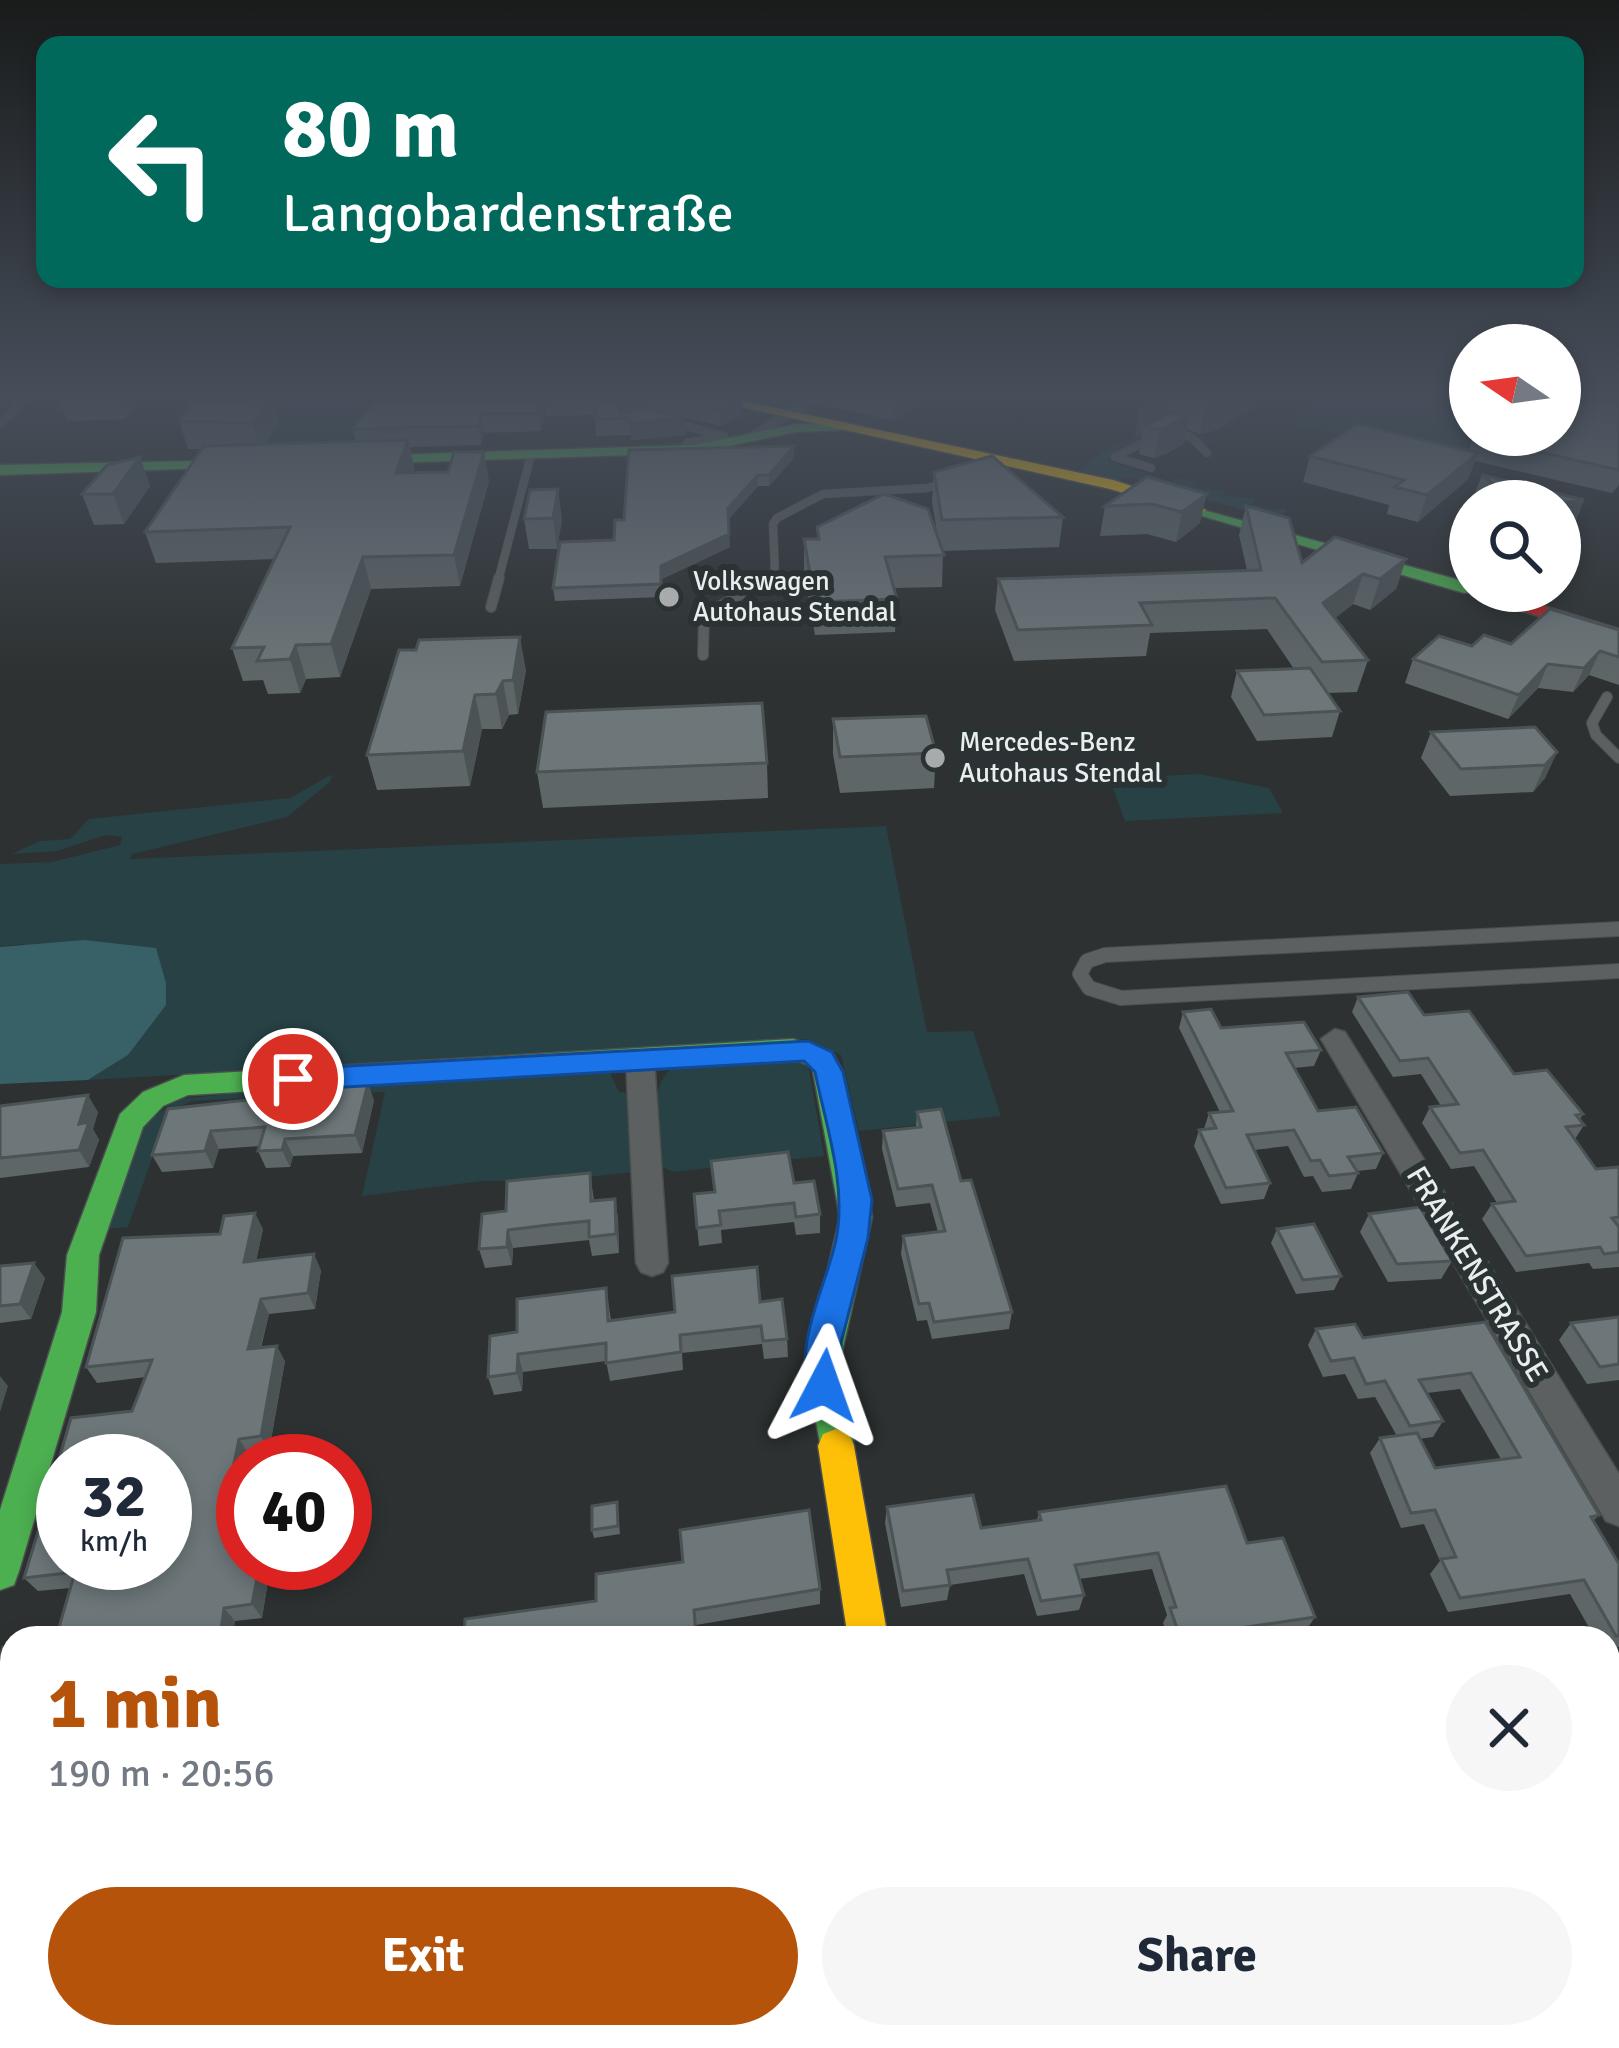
<!DOCTYPE html>
<meta charset="utf-8">
<style>
body{margin:0;font-family:Signika,sans-serif;background:#f6f6f7;color:#1f2937;height:100vh;display:flex;flex-direction:column;font-size:45px;white-space:nowrap}
*{box-sizing:border-box;margin:0}
p{font-size:39px;color:#747a83}
.icon{flex:none;width:66px;height:66px;fill:none;stroke:currentColor;stroke-width:2;stroke-linecap:round;stroke-linejoin:round}
.map{position:relative;flex:1;overflow:hidden}
.sheet{position:absolute;left:0px;top:1626px;width:1620px;height:423px;display:flex;flex-direction:column;background:#fff;border-radius:36px 36px 0 0;box-shadow:0 6px 18px #0003}
.sheet>*{flex:none}
.top-card{position:absolute;left:36px;top:36px;width:1548px;height:252px;border-radius:24px;box-shadow:0 6px 18px #0003;background:#00695c;color:#fff;overflow:hidden}
.needle{width:78px;rotate:283deg}
.controls{position:absolute;left:1449px;top:324px;display:grid;gap:24px}
.controls a{display:grid;place-items:center;width:132px;height:132px;border-radius:50%;background:#fff;box-shadow:0 6px 18px #0003;font-size:60px}
.speed{position:absolute;left:36px;top:1434px;display:flex;gap:24px;font-size:60px;font-weight:700;text-align:center}
.speed>*{display:grid;place-content:center;width:156px;height:156px;border-radius:50%;background:#fff;box-shadow:0 6px 18px #0003;line-height:1}
.speed small{font-size:30px;font-weight:400}
.speed .limit{border:18px solid #d22;background:#fff;color:#111}
.pin{position:absolute;display:grid;place-items:center;width:102px;height:102px;color:#fff;margin:-51px;border:6px solid #fff;border-radius:50%;box-shadow:0 3px 12px #0007}
.me{position:absolute;width:132px;margin:-66px;rotate:4deg;stroke-linejoin:round;filter:drop-shadow(0 0 9px #0008)}
.turn{display:flex;align-items:center;gap:42px;height:252px;padding:0 48px;font-size:54px}
.turn .icon{width:156px;height:156px;stroke-width:2.5}
.turn b{display:block;font-size:84px;line-height:102px}
.round{display:grid;place-items:center;flex:none;width:126px;height:126px;border-radius:63px;background:#f6f6f7}
.head{display:flex;align-items:center;justify-content:space-between;height:204px;padding:0 48px}
h1{font-size:72px;font-weight:700;line-height:90px;color:#b45309}
.cta{display:flex;gap:24px;margin-top:auto;padding:24px 48px}
.cta a{flex:1;height:138px;border-radius:72px;background:#b45309;color:#fff;font-size:48px;font-weight:700;line-height:138px;text-align:center}
.cta a+a{background:#f6f6f7;color:#1f2937}
.map>svg:first-child{display:block}
</style>
<div class="map">
<svg width="1619" height="2048" viewBox="0 0 1619 2048">
<rect width="100%" height="100%" fill="#2d3131"/>
<path fill="#274145" d="M273,395H408L382,454L233,458Z
M1300,395H1470V435H1485L1452,463L1284,421L1316,400Z
M1166,426L1216,441L1208,444L1152,431L1105,460L1172,482L1178,478L1198,483L1193,487L1226,491L1222,495L1256,499L1252,504L1275,510L1286,508L1287,512L1272,518L1127,477L1119,480L1081,471C1099,449 1138,435 1166,426Z
M332,774L330,782L287,817L132,854L130,859L886,826L927,1032L973,1031L1001,1116L859,1131L841,1055L807,1039L88,1080L128,1055L23,944L0,947V864L52,862L120,845L122,837L106,835L57,851L12,854L40,841L70,839L89,819L290,798Z
M1200,774L1269,788L1283,813L1125,821L1109,778Z
M792,1060L808,1064L824,1156L673,1172L662,1167C660,1136 645,1090 672,1068Z
M609,1071L619,1092L629,1093L633,1172L553,1181H483L362,1196L385,1092L308,1095L310,1088Z
M249,1092L246,1098L193,1101L169,1110L128,1227L107,1229L145,1124L177,1099Z"/>
<path fill="#376067" d="M84,940L156,948L166,983V1005L128,1055L88,1080L0,1084V947Z"/>
<g fill="none" stroke-linecap="round" stroke-linejoin="round">
<defs>
<path id="lane-far2" d="M787,416L822,395
M668,421L724,436L687,443
M0,424L27,397
M1151,468L1115,457L1166,431L1191,437L1207,453
M498,581L531,455
M761,581L775,574L773,524L777,518L823,494L927,488L951,481"/>
<path id="lane-far1" d="M491,607L499,578
M703,655L704,616L767,578
M1607,697L1592,723L1596,735L1619,758"/>
<path id="lane" d="M1619,929L1105,955L1087,961L1080,974L1089,988L1121,998L1619,971"/>
<path id="street" d="M782,413L794,416L752,442L740,439Z
M1335,1029L1345,1032L1619,1474V1526L1606,1521L1321,1039Z
M640,1049L654,1059L668,1263L663,1272L652,1276L641,1272L636,1263L626,1059Z
M917,2037H965L968,2048H918Z"/>
<path id="fast" d="M841,423L846,424V430L796,432L695,453L359,464L352,460L359,456L695,445L796,424Z
M245,460L247,463L240,467L0,475V465Z
M1192,507L1470,583V591H1477L1464,593L1192,513Z
M793,1039L832,1052L843,1072L872,1217L839,1366L854,1446L849,1458L836,1463L823,1458L805,1366L840,1217L812,1066L792,1059L188,1095L163,1106L143,1127L99,1255L96,1312L19,1571L14,1585L0,1590V1510L62,1312L67,1255L120,1114L143,1092L184,1075Z"/>
<path id="slow" d="M688,395H715L1113,480L1206,510L1198,515L1110,489Z
M836,1429L849,1434L854,1446L888,1638H848L818,1446L823,1434Z"/>
<path id="jam" d="M1470,588L1495,591L1619,629V641L1471,595Z"/>
</defs>
<use href="#lane-far2" stroke="#4c4e4e" stroke-width="9"/>
<use href="#lane-far1" stroke="#4c4e4e" stroke-width="12"/>
<use href="#lane" stroke="#4c4e4e" stroke-width="16"/>
<use href="#street" stroke="#4c4e4e" stroke-width="3"/>
<use href="#fast" stroke="#4c4e4e" stroke-width="3"/>
<use href="#slow" stroke="#4c4e4e" stroke-width="3"/>
<use href="#jam" stroke="#4c4e4e" stroke-width="3"/>
<use href="#lane-far2" stroke="#5d6060" stroke-width="8"/>
<use href="#lane-far1" stroke="#5d6060" stroke-width="10"/>
<use href="#lane" stroke="#5d6060" stroke-width="14"/>
<use href="#street" fill="#5d6060" fill-rule="evenodd"/>
<use href="#fast" fill="#4caf50" fill-rule="evenodd"/>
<use href="#slow" fill="#ffc107" fill-rule="evenodd"/>
<use href="#jam" fill="#c62828" fill-rule="evenodd"/>
</g>
<path fill="#5e6668" fill-rule="evenodd" d="M57,395H145L125,419L67,421Z
M545,395H733L743,414L720,426L645,407L686,435L631,440V435L596,436L595,415L546,416Z
M747,395H779L769,400Z
M821,395H934L893,420L821,405Z
M1166,395H1259L1257,405L1217,430L1200,434L1186,429L1183,444L1167,453L1154,458L1139,454L1142,434L1135,438Z
M1560,395H1619V485L1612,493L1475,461L1468,479L1418,522L1387,514L1389,505L1303,482L1310,456L1469,451L1473,437Z
M426,398L545,406L541,431L484,433L481,445L410,447L414,468L413,473L489,481L460,586L371,589L340,677L306,679L300,693L268,694L263,680L243,681L232,648L275,559L156,563L145,532L202,449H188L179,421L275,410L279,425L265,444L356,441L353,429Z
M140,457L150,486L124,524L94,525L82,494Z
M794,458L769,486H758L728,520L730,547L662,579V597L555,601L553,588L614,540L624,520Z
M934,472L1063,517L1059,547L943,551L942,587L894,588L897,599L895,632L815,635L804,571V539H817V527L937,533L932,502Z
M1482,475L1584,500L1567,542H1560V501H1472Z
M1147,477L1200,523L1176,542L1147,534L1100,536L1105,506Z
M530,490L562,519L557,549H529L524,519Z
M1246,506L1302,563L1406,559L1396,589L1370,610L1353,604L1335,618L1368,660L1357,692L1327,693L1340,711L1332,737L1257,741L1231,697L1237,671L1294,669L1267,629L1150,633L1146,656L1014,661L995,610L998,579L1247,570L1239,535Z
M1619,630V685L1589,675L1573,692L1538,688L1508,719L1405,683L1413,659L1472,646L1511,644Z
M399,650L526,670L518,714L509,715L502,729H482L470,786L377,790L367,755Z
M833,719L936,753L934,788L840,793L833,754Z
M1431,732L1557,752L1545,778L1533,792L1450,796L1421,758Z
M767,763L768,798L543,808L537,772Z
M1358,997L1424,1015L1514,1074L1583,1114L1580,1119L1584,1125L1575,1139L1596,1169L1619,1167V1267L1593,1269L1589,1263L1516,1272L1482,1219L1492,1204L1497,1203L1474,1166L1451,1169L1422,1123L1430,1107L1441,1106L1421,1074L1393,1077L1352,1012Z
M1183,1012L1221,1028L1321,1050L1314,1066L1294,1068L1318,1111L1383,1153L1376,1169L1357,1171L1358,1173L1351,1189L1322,1192L1313,1176L1304,1177L1288,1146L1254,1150L1270,1183L1264,1199L1221,1204L1194,1146L1199,1130L1204,1129L1209,1113L1220,1112L1179,1028Z
M374,1100L362,1153L293,1156L290,1167L266,1168L258,1151L260,1146L219,1149L213,1168L162,1172L152,1155L168,1109Z
M0,1106L98,1112L93,1129L99,1140L89,1167L0,1178Z
M917,1112L961,1181L1012,1312L1009,1329L932,1339L927,1320L917,1321L901,1254L903,1236L938,1232L930,1203L896,1207L882,1149L883,1131L916,1127Z
M590,1173L594,1201L615,1199L618,1218L619,1253L592,1256L589,1240L513,1248L512,1265L485,1268L479,1249L506,1211Z
M794,1183L820,1214V1233L796,1235L794,1222L757,1226L721,1230L722,1243L699,1246L694,1194Z
M1369,1214L1452,1261L1441,1279L1388,1282L1360,1232Z
M263,1229L256,1261L321,1270L315,1309L269,1314L261,1348L285,1361L269,1451L248,1453L246,1461H243V1478L239,1500L243,1563L270,1569L262,1618L235,1621L232,1638H56L70,1588L38,1591L24,1578L165,1563V1461H63V1469L58,1463L132,1411L146,1377L97,1383L86,1367Z
M1277,1229L1341,1276L1334,1290L1296,1294L1271,1243Z
M0,1266L45,1278L31,1319L0,1323Z
M606,1288L611,1320L760,1302L787,1339L788,1357L764,1359L762,1344L682,1353L683,1370L610,1381L606,1361L523,1372L522,1391L494,1395L488,1377L517,1332Z
M1619,1317V1380L1587,1384L1559,1340L1571,1323Z
M1485,1322L1599,1515L1593,1521L1619,1564V1647L1608,1649V1638H1595L1570,1594L1448,1612L1430,1574L1440,1561L1424,1524L1401,1528L1370,1453L1380,1438L1397,1436L1375,1397L1358,1399L1345,1374L1323,1377L1308,1345L1316,1329L1363,1338ZM1460,1389L1501,1459L1435,1468L1419,1439L1433,1437L1443,1421L1427,1393Z
M617,1502L620,1534L594,1538L592,1530Z
M887,1507L981,1528L1037,1520L1039,1512L1247,1543L1315,1617L1305,1632L1266,1638H1168L1163,1623L1167,1615L1152,1569L1079,1579L1084,1595L1079,1610L1037,1616L1024,1574L950,1585L947,1600L901,1607L885,1523Z
M820,1589V1604L696,1625L697,1638H464Z
M12,1645V1722L0,1724V1656Z
M1619,1901V1966L1608,1944V1905Z
M1083,2037H1135L1137,2048H1086Z
M1202,2037H1243L1246,2044L1240,2048H1206Z
M1289,2037H1337L1341,2048H1292Z
M1397,2037H1608L1619,2048H1401Z"/>
<path fill="#4c5355" d="M0,395H11L12,399L0,410Z
M116,395H145L125,419Z
M259,395H286L275,410L279,425L260,451L252,423L256,398Z
M541,395H543L545,406L541,431L538,413Z
M625,395H644L645,407L629,409L621,418L618,404Z
M915,395H934L893,420L894,408Z
M1171,395L1166,423L1144,426L1142,434L1135,438L1139,410Z
M1234,395H1259L1257,405L1217,430L1200,434L1205,406Z
M742,398L743,414L720,426L719,410Z
M481,414L484,433L481,445L478,426Z
M1189,416L1183,444L1154,458L1160,430Z
M685,418L686,435L631,440L630,423Z
M408,440L414,468L402,503L396,473Z
M794,446V458L769,486V475Z
M484,452L489,481L460,586L454,555Z
M1478,453L1468,479L1418,522L1427,495Z
M140,457L150,486L124,524L113,494Z
M758,475V486L728,520V508Z
M558,489L562,519L557,549L553,518Z
M1207,494L1200,523L1176,542L1182,512Z
M1584,500L1567,542H1560V503Z
M729,534L730,547L662,579V597L661,566Z
M363,557L371,589L340,677L331,644Z
M1406,559L1396,589L1370,610L1380,579Z
M1363,574L1353,604L1314,634L1323,603Z
M520,637L526,670L518,714L513,680Z
M296,645L306,679L300,693L290,659Z
M1600,651L1589,675L1573,692L1584,668Z
M1548,664L1538,688L1508,719L1519,695Z
M503,681L509,715L502,729L496,694Z
M475,695L482,729L470,786L463,751Z
M1557,752L1545,778L1533,792L1545,765Z
M368,1083L374,1100L362,1153L355,1135Z
M88,1095L98,1112L93,1129L99,1140L89,1167L79,1150V1124Z
M211,1131L219,1149L213,1168L205,1151Z
M285,1139L293,1156L290,1167L282,1150Z
M615,1199L618,1218L619,1253L616,1234Z
M255,1213L263,1229L252,1278L244,1262Z
M508,1230L513,1248L512,1265L507,1247Z
M314,1254L321,1270L315,1309L308,1293Z
M34,1263L45,1278L31,1319L20,1304Z
M261,1299L269,1314L256,1364L248,1349Z
M277,1346L285,1361L269,1451L261,1436Z
M518,1354L523,1372L522,1391L517,1373Z
M0,1376L8,1386L0,1412Z
M239,1439L248,1453L246,1461H243V1478L235,1516L226,1502Z
M260,1563H266L270,1569L262,1618L252,1604Z
M224,1608L235,1621L232,1638L220,1637Z
M330,2037H342L341,2048H329Z"/>
<path fill="#6d7779" stroke="#4c5355" stroke-width="3" d="M198,395H259L256,398H272L252,423L179,421Z
M379,395H423L422,398L477,395H541L538,413L481,414L478,426L353,429Z
M545,395H625L618,404L621,414L641,407L685,418L630,423V418L594,419L598,398L544,400Z
M662,395H733L742,398L719,410Z
M832,395H915L894,408Z
M1166,395H1234L1222,402L1205,406L1171,395L1139,410Z
M1560,395H1610L1619,397V470L1473,437L1476,435H1560Z
M1172,412L1189,416L1160,430L1144,426Z
M1357,424L1478,453L1427,495L1395,487L1404,480L1310,456Z
M408,440L396,473L448,472L454,452H484L454,555L363,557L331,644L296,645L290,659L257,661L264,647L232,648L290,527L145,532L204,446Z
M794,446L769,475H758L728,508L729,534L661,566V584L553,588L560,542L614,540L615,520H624L629,450Z
M992,456L1063,517L942,520L934,472Z
M140,457L113,494H82L107,465Z
M1482,475L1584,500L1560,503V501H1514Z
M1147,477L1207,494L1182,512L1152,504L1105,506Z
M558,489L553,518L524,519L530,490Z
M884,494L928,509L944,555L885,557L897,599L815,602L804,539H819L817,527Z
M1246,506L1289,518L1302,563L1335,537L1406,559L1380,579L1363,574L1323,603L1368,660L1322,662L1275,598L1140,603L1152,625L1018,630L998,579L1261,570Z
M1550,609L1619,630V657L1600,651L1584,668L1548,664L1519,695L1413,659L1439,636L1472,646L1484,635L1511,644Z
M520,637L513,680L503,681L496,694L475,695L463,751L367,755L399,650H416L419,640Z
M1310,668L1340,711L1264,715L1237,671Z
M762,703L767,763L537,772L546,712Z
M926,716L936,753L840,757L833,719Z
M1535,727L1557,752L1545,765L1461,769L1431,732Z
M1408,992L1424,1015L1469,1011L1514,1074L1547,1070L1583,1114L1576,1115L1584,1125L1566,1127L1596,1169L1619,1167V1217L1612,1218L1619,1227V1252L1604,1254L1600,1247L1526,1256L1492,1204L1515,1201L1483,1150L1460,1153L1430,1107L1458,1104L1428,1058L1400,1061L1358,997Z
M1211,1009L1221,1028L1304,1022L1321,1050L1286,1053L1318,1111L1356,1107L1383,1153L1348,1157L1358,1173L1329,1176L1320,1160L1311,1161L1294,1130L1247,1135L1270,1183L1226,1188L1199,1130L1216,1128L1209,1113L1233,1111L1183,1012Z
M368,1083L355,1135L285,1139L282,1150L258,1151L265,1127L211,1131L205,1151L152,1155L168,1109L290,1095L293,1087Z
M88,1095L79,1124L89,1122L79,1150L0,1158V1106Z
M941,1109L961,1181L971,1180L1012,1312L934,1322L929,1303L919,1304L903,1236L945,1231L932,1185L898,1189L883,1131L921,1127L917,1112Z
M788,1152L794,1183L814,1181L820,1214L796,1217L794,1203L756,1207L719,1211L721,1225L697,1228L694,1194L715,1192L711,1161Z
M590,1173L591,1201L615,1199L616,1234L589,1237V1221L548,1225L508,1230L507,1247L479,1249L482,1214L506,1211L507,1181Z
M1420,1207L1452,1261L1397,1264L1369,1214Z
M255,1213L244,1262L314,1254L308,1293L261,1299L248,1349L277,1346L261,1436L239,1439L226,1502L243,1500V1563H260L252,1604L224,1608L220,1637L56,1638L75,1572L24,1578L40,1525L63,1522V1563H165V1461H138L140,1453L58,1463L71,1418L132,1411L152,1360L86,1367L123,1238L220,1234L224,1216Z
M1314,1224L1341,1276L1303,1280L1277,1229Z
M34,1263L20,1304L0,1306V1266Z
M757,1267L760,1302L782,1299L787,1339L763,1341L761,1326L680,1335L681,1352L606,1363V1343L518,1354L517,1373L488,1377L490,1336L517,1332V1299L606,1288L608,1321L675,1312L672,1276Z
M1619,1317V1364L1600,1367L1571,1323Z
M1485,1322L1599,1515L1591,1517L1619,1564V1636H1616L1584,1580L1460,1598L1441,1559L1456,1557L1435,1510L1411,1513L1380,1438L1417,1433L1435,1468L1520,1457L1471,1373L1419,1380L1443,1421L1410,1426L1385,1381L1366,1384L1354,1358L1331,1361L1316,1329L1355,1324L1363,1338Z
M1226,1486L1247,1543L1283,1538L1315,1617L1180,1637L1170,1608L1176,1607L1158,1553L1075,1565L1084,1595L1041,1601L1028,1559L947,1570L950,1585L903,1591L887,1507L973,1495L981,1528L1041,1520L1039,1512Z
M617,1502L618,1526L592,1530V1506Z
M809,1510L820,1589L694,1610L696,1636L679,1638H464L465,1619L596,1601V1574L683,1562L680,1530Z
M12,1645V1707L0,1709V1656L3,1647Z
M1619,1901V1918L1611,1903Z
M1608,2023L1619,2048H1418L1414,2037H1608Z
M238,2037H330L329,2048H236Z
M552,2037H597L598,2048H533L552,2045Z
M740,2037H833L834,2043L846,2040L847,2048H740Z
M1092,2037H1135L1137,2048H1095Z
M1209,2037H1243L1246,2044L1212,2048Z
M1304,2037H1337L1341,2048H1307Z"/>
<linearGradient id="sky" x2="0" y2="1"><stop stop-color="#191b1b"/><stop offset="0.58" stop-color="#464e5a"/><stop offset="1" stop-color="#464e5a" stop-opacity="0"/></linearGradient>
<rect width="1619" height="682" fill="url(#sky)"/>
<path fill="#1a73e8" stroke="#114b97" stroke-width="3" d="M808,1041L832,1052L843,1072L872,1200L868,1238L841,1343L842,1386L837,1397L824,1401L812,1397C790,1350 826,1287 836,1240C847,1185 826,1126 815,1072L804,1061L293,1090L279,1079L293,1069Z"/>
<g fill="#a7abab" stroke="#2b3233" stroke-width="4.5">
<circle cx="669" cy="597" r="12"/>
<circle cx="935" cy="758" r="12"/>
</g>
<g text-anchor="middle" dominant-baseline="central" stroke-width="12" stroke-linejoin="round" paint-order="stroke">
<g font-size="27" fill="#e8eded" stroke="#2b3233" text-anchor="start">
<text x="693" y="581">Volkswagen<tspan x="693" dy="31">Autohaus Stendal</tspan></text>
<text x="959" y="742">Mercedes-Benz<tspan x="959" dy="31">Autohaus Stendal</tspan></text>
</g>
<g font-size="30" fill="#e8eded" stroke="#2b3233">
<text transform="translate(1477 1274) rotate(59)">FRANKENSTRASSE</text>
</g>
</g>
</svg>
<div class="controls">
<a><svg class="needle" viewBox="-14 -14 28 28"><path d="M0-13l5 13h-10z" fill="#e53935"/><path d="M0 13l5-13h-10z" fill="#747a83"/></svg></a>
<a><svg class="icon" aria-label="search" viewBox="0 0 24 24"><circle cx="10" cy="10" r="6"/><path d="M15 15l6 6"/></svg></a>
</div>
<div class="speed"><div>32<small>km/h</small></div><div class="limit">40</div></div>
<div class="pin" style="left:293px;top:1079px;background:#d93025"><svg class="icon" aria-label="arrive" viewBox="0 0 24 24"><path d="M6 21V4h12l-3 4 3 4H6"/></svg></div>
<svg class="me" style="left:824px;top:1386px" viewBox="-20 -20 40 40"><path d="M0-17L14 15 0 8-14 15z" fill="#1a73e8" stroke="#fff" stroke-width="4"/></svg>
<div class="top-card">
<div class="turn"><svg class="icon" aria-label="left" viewBox="0 0 24 24"><path d="M17 20v-9H6M10 6l-5 5 5 5"/></svg><div><b>80 m</b>Langobardenstraße</div></div>
</div>
<section class="sheet">
<div class="head"><div><h1>1 min</h1><p>190 m · 20:56</p></div><a class="round"><svg class="icon" aria-label="close" viewBox="0 0 24 24"><path d="M6 6l12 12M18 6L6 18"/></svg></a></div>
<div class="cta"><a>Exit</a><a>Share</a></div>
</section>
</div>
